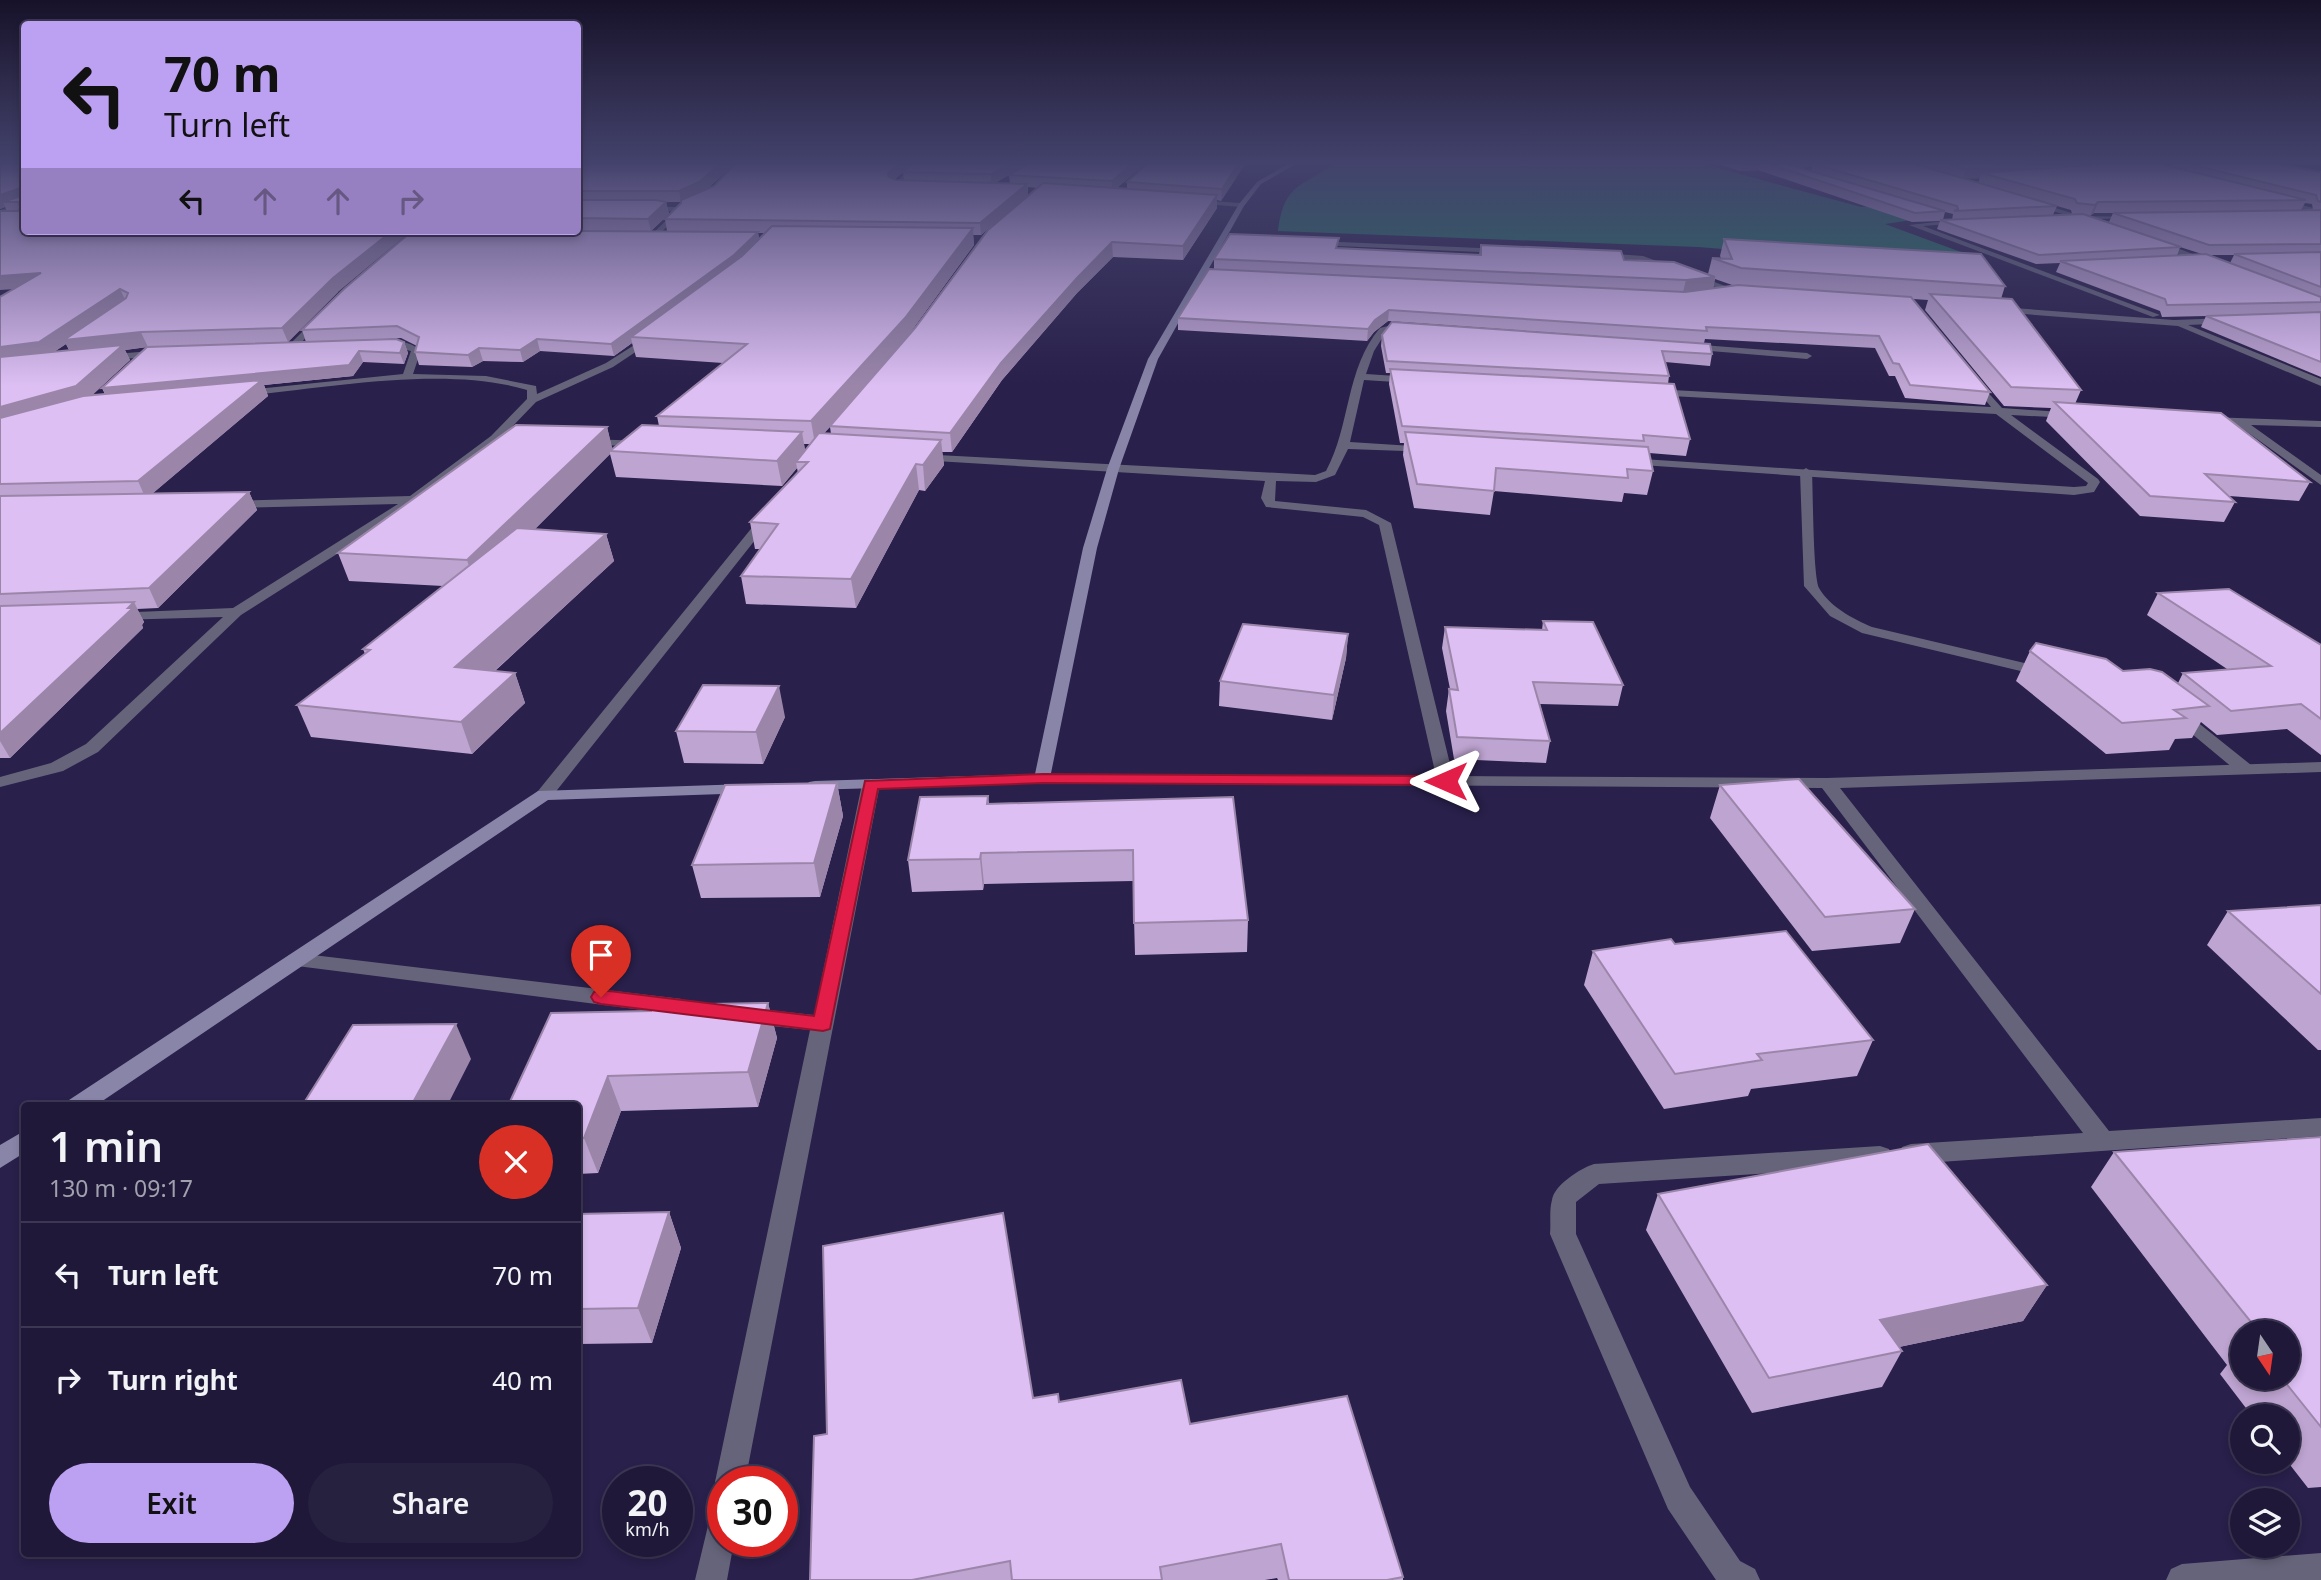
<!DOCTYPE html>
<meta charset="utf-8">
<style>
body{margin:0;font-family:"Noto Sans",sans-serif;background:#272140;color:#f1f3f6;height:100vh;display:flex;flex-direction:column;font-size:26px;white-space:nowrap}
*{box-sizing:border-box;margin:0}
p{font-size:23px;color:#a1a0ae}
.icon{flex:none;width:38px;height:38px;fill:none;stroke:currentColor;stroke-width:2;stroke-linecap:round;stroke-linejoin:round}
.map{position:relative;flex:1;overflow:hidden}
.panel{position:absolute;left:21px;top:1102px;width:560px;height:455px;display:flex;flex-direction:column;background:#1f1838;border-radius:7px;box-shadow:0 4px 10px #0003,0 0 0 2px #3c3753}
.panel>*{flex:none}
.top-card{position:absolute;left:21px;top:21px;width:560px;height:214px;border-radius:7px;box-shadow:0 4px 10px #0003,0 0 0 2px #3c3753;background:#bca0f2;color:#111;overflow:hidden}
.needle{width:46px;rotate:167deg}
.buttons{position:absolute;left:2230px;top:1320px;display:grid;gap:14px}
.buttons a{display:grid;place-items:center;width:70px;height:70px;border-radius:50%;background:#1f1838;box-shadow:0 4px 10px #0003,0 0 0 2px #3c3753;font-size:35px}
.speed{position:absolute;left:602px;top:1466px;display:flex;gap:14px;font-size:35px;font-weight:700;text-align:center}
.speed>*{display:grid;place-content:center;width:91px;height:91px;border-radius:50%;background:#1f1838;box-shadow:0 4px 10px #0003,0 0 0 2px #3c3753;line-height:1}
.speed small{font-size:18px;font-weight:400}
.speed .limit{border:10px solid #d22;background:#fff;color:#111}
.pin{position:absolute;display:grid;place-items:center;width:60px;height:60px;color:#fff;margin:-72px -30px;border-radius:50% 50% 50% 0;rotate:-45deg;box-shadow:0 0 7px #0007}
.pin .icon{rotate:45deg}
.me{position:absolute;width:77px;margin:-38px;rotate:270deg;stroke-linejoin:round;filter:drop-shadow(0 0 5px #0008)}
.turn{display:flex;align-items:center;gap:24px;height:147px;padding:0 28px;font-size:32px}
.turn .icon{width:91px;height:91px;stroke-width:2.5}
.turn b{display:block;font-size:49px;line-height:60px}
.lanes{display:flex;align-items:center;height:66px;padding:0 28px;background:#0003;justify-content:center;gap:35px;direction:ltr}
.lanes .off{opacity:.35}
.round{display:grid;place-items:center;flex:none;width:74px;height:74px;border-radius:37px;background:#272140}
.head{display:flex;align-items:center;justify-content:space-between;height:119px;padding:0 28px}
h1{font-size:42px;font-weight:600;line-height:52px}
.primary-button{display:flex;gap:14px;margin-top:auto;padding:14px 28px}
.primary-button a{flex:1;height:80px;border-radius:42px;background:#bca0f2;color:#111;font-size:28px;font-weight:600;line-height:80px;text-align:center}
.primary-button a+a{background:#272140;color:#f1f3f6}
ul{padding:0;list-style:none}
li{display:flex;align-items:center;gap:21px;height:105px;padding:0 28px;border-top:2px solid #3c3753}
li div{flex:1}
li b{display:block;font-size:26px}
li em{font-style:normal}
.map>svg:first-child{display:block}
</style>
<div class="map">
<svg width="2321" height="1580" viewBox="0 0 2321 1580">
<rect width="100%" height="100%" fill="#29204b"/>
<path fill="#24755e" d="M1334,164H1703L1861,207L1879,205L1932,217L1885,224L1969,255L1787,254L1698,247L1278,231C1284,185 1299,188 1334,164Z"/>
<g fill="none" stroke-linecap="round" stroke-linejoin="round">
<path fill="#66647a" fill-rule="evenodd" d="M1806,468L1812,472C1813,491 1813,576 1819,588C1829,606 1853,619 1872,627L2050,669L2053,672L2050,675L2045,677L1862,633L1830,616L1804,586L1800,472Z
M2180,711L2186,713L2251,765L2254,769L2251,773H2239L2174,719L2172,716L2174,713Z"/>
<path fill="#66647a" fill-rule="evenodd" d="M916,164H923L899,184L913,186V188L891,186Z
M2003,175L2005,178L1951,180L1954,178Z
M1195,200L1241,203L1244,205L1241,207L1193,203Z
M2282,200L2321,210V214L2280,203Z
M2033,201L2081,216L2140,217L2081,220L2031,204Z
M24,202V206L0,214V210Z
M642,206L675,207L681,211L660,234L673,235V239L650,236L675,212L644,209Z
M1964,219L1961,223L1923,226L2160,315L2153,317L1909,225Z
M1317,241L1503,249L1507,251L1503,253L1314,245Z
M2153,241H2159L2216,263L2209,265L2153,245Z
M1601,253L1643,256L1739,291L1732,293L1639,260L1598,257Z
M2000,307L2174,320L2228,318L2233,321L2231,323L2188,325L2321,379V386L2178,326L1997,312L1996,310Z
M317,317L324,319L295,349H289V345Z
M1396,324L1414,327L1386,332L1374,351L1366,374L1411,377L1416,380L1411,383L1364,380L1350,442L1428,447L1432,448V452L1348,449L1335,475L1316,482L1276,481L1275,501L1366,510L1391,523L1453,776L1827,778L2321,762V772L1840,788L2109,1131L2321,1118V1136L1911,1164L1902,1161L1899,1154L1902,1147L1911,1144L2083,1133L1822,788L1037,783L1034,779L1043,774L1436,776L1379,525L1363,517L1266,507L1261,498L1265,481L919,460L913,457L919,454L1315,475L1326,471C1351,425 1345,369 1380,328Z
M650,335L658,337L613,367L536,402L504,435L526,437V441H498L417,503L241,615L98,752L63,771L0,787V777L51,763L86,744L223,617L117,620L112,619L110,616L112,613L233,608L398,504L231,508L227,507V501L410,496L491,436L527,399V390C445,365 327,388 242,396L237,393L238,391L403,374L411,351L380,344C393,337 410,342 421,350L413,374L486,376L536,386L537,394L606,363Z
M1689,344L1807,353L1812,356L1807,359L1686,349V345Z
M161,350L166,353L164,355L105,361L100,358L105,355Z
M1974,377L2002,408L2076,413L2077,415L2072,418L2011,415L2098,479L2100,482L2094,492L2074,495L1627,464L1621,461L1627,458L2074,487L2086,486L2088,483L1996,414L1653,395L1648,392L1653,389L1991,407L1969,380Z
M2208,417L2321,421V427L2251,425L2321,475V485L2236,424L2204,422V418Z
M588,439L644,441L650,444L644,447L584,444V440Z
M767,513L773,517L771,520L550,799H538L535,795L538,791L763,514Z
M871,779L880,784L745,1482H723V1494L715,1482L810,1030L751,1024L743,1022L740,1016L743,1010L751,1008L814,1015L862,784Z
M296,953L682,999L690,1002L693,1007L690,1012L682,1015L289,965L286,960L289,955Z
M1880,1146L1889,1149L1892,1156L1889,1163L1880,1166L1599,1184L1576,1202V1234L1690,1487L1740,1561L1755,1569L1760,1580H1716L1668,1509L1550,1234C1551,1223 1549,1210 1552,1200C1554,1185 1581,1168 1594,1164Z
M723,1505V1542H734L727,1580H695L712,1509Z
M2321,1553V1580H2166L2171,1569L2182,1564Z"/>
<path fill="#8985a8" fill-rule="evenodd" d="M1288,164H1296L1261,184L1244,206L1158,359L1119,469L1097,548L1049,783L809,790L806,786L809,782L815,781L1035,774L1083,548L1107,469L1148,359L1239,204L1257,182Z
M746,784L755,789L752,793L548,800L95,1106H65L69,1100L538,791Z
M24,1131V1153L0,1168V1145Z"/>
</g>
<path fill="#bea4d1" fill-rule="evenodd" d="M0,164L338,292L288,342H306L302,330L667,231L665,219L681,202H666L669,214L651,231H578V164H735L706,190L714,186L735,164H1145L1117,188L1127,189V182L1147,164H1245L1221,201L1217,200V208L1183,260L1113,257L1077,293L1002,380L952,452H942L944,465L925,491L919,490L856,608L746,604L741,576L760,549H755L750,522L798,473L797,468L782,486L616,477L610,454L535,529L606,534L614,561L495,671L515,673L525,703L472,754L311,737L297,705L365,654L363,649L443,586L349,581L338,553L607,427L612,449L659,426L657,416L723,363L636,357L632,343L614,356L540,351L523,362L483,361L472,367L419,365L415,352L417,346L401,338L386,339L404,342L408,353L404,364L363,362L353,376L264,385L268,396L153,493L249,492L257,510L158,608L137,609L144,622L142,625L143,628L10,758H0V297L14,289L7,211L5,207L0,209ZM903,172L904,181L894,180ZM1009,175L1010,184L995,183ZM1028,187L1038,188L907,337L974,245L973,235H981L1028,195ZM758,233H766L759,239ZM66,344L69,350L54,352ZM147,347L102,388L105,394L92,395L130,360L125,350ZM830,427L831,434L824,433ZM804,444H810L805,451Z
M1718,164H1915L1978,183L1980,177L1963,178L1916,164H2164L2165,165L2171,167L2172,164H2279L2321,172V377L2201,327L2206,316L2162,317L2160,311L2056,272L2060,263L2036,264L1937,229L1940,221L1912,222L1758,170L1740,171ZM1812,166L1811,171L1799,168ZM2305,203L2312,204L2313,210H2301ZM2057,206L2071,210L2072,214L2053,215ZM1945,212L1953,214L1952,220H1943ZM2094,213H2113L2109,222L2090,216ZM2180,247L2202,254L2177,256ZM2209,255H2234L2230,263Z
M1724,239L2005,286L2001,299L2081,390L2075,404L2310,482L2299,501L2229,496L2235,502L2224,522L2140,516L2046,421L2051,408L2004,406L1925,310L1928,300L1913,299L1990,392L1985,405L1905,398L1895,376H1889L1875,348L1705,339L1704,343L1712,354L1710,366L1665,362L1669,376L1668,384L1690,439L1686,456L1649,453L1653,471L1647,495L1624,493L1622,502L1494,491L1490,515L1414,508L1403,455L1404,443H1400L1389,384L1390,373H1386L1381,346L1382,335L1641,339L1388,321L1374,332L1367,341L1178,330V318L1214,270V259L1338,248L1479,255L1481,245L1624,260L1708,274L1712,258H1721L1720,256ZM1715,279L1735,286L1713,289Z
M2158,593L2321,645V755L2287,729L2217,735L2201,722L2192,738L2175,739L2169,750L2106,754L2016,681L2030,651L2178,683L2183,673L2227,669L2147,615Z
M1543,621L1623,685L1618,706L1540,704L1550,741L1546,763L1454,759L1446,711L1449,689H1450L1442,648L1445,627L1542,630Z
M1348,634L1346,658L1332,720L1219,706L1220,681Z
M785,717L763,764L684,763L676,731Z
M837,783L843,816L820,897L701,898L692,865Z
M1720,785L1915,909L1900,943L1812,951L1710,818Z
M988,796L989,804L1233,797L1248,920L1247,952L1135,955L1133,881L984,884L983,890L912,892L908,860Z
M2321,905V1050H2318L2207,945L2228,911Z
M1675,944L1873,1040L1857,1076L1751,1089L1748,1096L1664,1109L1584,985L1593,951Z
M768,1003L777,1038L758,1107L621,1111L598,1173L578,1174V1106L651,1011Z
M2321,1137V1487L2308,1488L2287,1461V1416H2252L2220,1374L2227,1365L2091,1187L2114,1152ZM2242,1332H2287V1377H2242Z
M1658,1194L2047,1285L2023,1321L1899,1347L1902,1351L1882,1387L1752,1413L1646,1230Z
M669,1212L681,1248L652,1343L578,1344V1214Z
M1033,1398L1190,1424L1403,1577V1580H1278L1277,1578L1265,1580H810Z"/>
<path fill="#9b86aa" d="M720,164H735L701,194L681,202L679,191Z
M899,164H913L889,184L888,173Z
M1009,164H1028L991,185V174Z
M1132,164H1145L1112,192V181Z
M1238,164H1245L1221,201L1222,189Z
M1742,164H1759L1758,170L1740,171Z
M1798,164H1813L1812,166L1797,168Z
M2030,164H2133L1982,173L1980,177L1963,178L1966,169Z
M1027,184L1028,195L981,235L980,223Z
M20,188L24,198L18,202H3L5,207L0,209V195Z
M1217,195V208L1183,260V246Z
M666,202L669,214L651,231L648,219Z
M2098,202L2094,213L2090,216L2095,205Z
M973,228L974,245L907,337L815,444L811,421Z
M392,231H411L338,292L288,342L282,328L333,278Z
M758,232L760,243L736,266L631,337L632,343L614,356L611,344Z
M1112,242L1113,257L1077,293L1002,380L952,452L950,433L1001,363L1077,278Z
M41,273L48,287L0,290V276Z
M1715,277L1713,289L1683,292L1686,280Z
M120,289L148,347L125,350L130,360L84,403L0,426V407L72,355L66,344L46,357L0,363V347Z
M1389,310L1388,321L1374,332L1367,341L1368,329L1375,320Z
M537,339L540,351L523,362L520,350Z
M404,342L408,353L404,364L400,353Z
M479,348L483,361L472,367L468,355Z
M359,351L363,362L353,376L264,385L268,396L146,499L138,481L108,400L102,388Z
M607,427L613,451H610V454L476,588L467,560Z
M802,432L806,456L796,462L797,468L782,486L777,461Z
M941,440L944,465L925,491L923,465Z
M916,464L919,490L856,608L851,579Z
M249,492L257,510L158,608L149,588Z
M606,534L614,561L466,697L455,667Z
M134,602L144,622L142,625L143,628L10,758L0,741V733Z
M1348,634L1346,658L1332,720L1334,695Z
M515,673L525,703L472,754L461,722Z
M779,686L785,717L763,764L756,732Z
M837,783L843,816L820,897L814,863Z
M981,853L984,884L983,890L980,859Z
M768,1003L777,1038L758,1107L748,1072Z
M456,1024L471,1059L447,1106H411Z
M608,1076L621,1111L598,1173L584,1138Z
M669,1212L681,1248L652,1343L638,1308Z
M2047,1285L2023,1321L1861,1355L1880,1320Z"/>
<path fill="#ddbff3" stroke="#9b86aa" stroke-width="2" d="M0,164H24V231H392L333,278L282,328L141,332L64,340L126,298L128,293L120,289L39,342L0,347V297L41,273L0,276V211H18L21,208L18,202H3L21,196L20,188L0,195Z
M578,164H720L699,182L679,191H578Z
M735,164H899L888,173L889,177L896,180L1027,184L980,223L665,219L681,203V200L714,186Z
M912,164H1009L991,174L903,172Z
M1028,164H1132L1112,181L1009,175Z
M1147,164H1238L1222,189L1127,182Z
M1770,164H1787L1945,211L1915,213Z
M1814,164H1915L2057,206L1954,211L1958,209L1957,206Z
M1948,164H2030L1966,169Z
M2100,164H2164L2165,165L2306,200L2098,202L2095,205L2077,203L2075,199L1982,173Z
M2189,164H2277L2321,172V202L2318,201L2316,195Z
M1043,183L1217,195L1183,246L1112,242L1077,278L1001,363L950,433L830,426L915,328L988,230Z
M578,200H656L666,202L648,219L578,218Z
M2321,210V244L2209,245L2113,213Z
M2083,214L2181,247L2039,255L1940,220Z
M772,226L973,228L905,318L811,421L657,416L747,344L631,337L742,256Z
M412,231H578L758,232L734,255L611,344L537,339L520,350L479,348L468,355L415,352L419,337L397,326L302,330L344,289Z
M1230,234L1339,238L1336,248L1481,255V245L1621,251L1624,260L1674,262L1715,277L1686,280L1214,259Z
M1724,239L1981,254L2005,286L1741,268L1712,258L1732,259Z
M2321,252V287L2234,254Z
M2206,254L2321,297V302L2167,305L2165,299L2060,261Z
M1209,269L1685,292L1738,285L1911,297L1990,392L1910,385L1899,364L1893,363L1879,336L1706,327L1707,331L1389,310L1375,320L1368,329L1178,318Z
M1930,294L2012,299L2081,390L2011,387Z
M2321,312V362L2206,316Z
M1392,322L1710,344L1712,354L1662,351L1669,376L1387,361L1382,335Z
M396,339L404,342L400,353L359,351L349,365L102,388L147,347Z
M123,345L76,386L0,407V357Z
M1390,369L1674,384L1690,439L1643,435L1644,441L1402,426Z
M262,380L138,481L0,484V418L83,396Z
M2054,402L2221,413L2310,482L2205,474L2235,502L2150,496Z
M516,425L607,427L467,560L338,553Z
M642,425L802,432L777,461L610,451Z
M1405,432L1648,447L1653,471L1627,469L1628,478L1496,468L1494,491L1417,484Z
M819,433L941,440L923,465L916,464L851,579L741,576L778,524L750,522L808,462H796Z
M249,492L149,588L0,594V496Z
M517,528L606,534L455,667L515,673L461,722L297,705L370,650L363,649Z
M2229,589L2321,645V719L2301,704L2231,711L2183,673L2271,666L2158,593Z
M134,602L128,608H133L0,733V606Z
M1543,621L1593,622L1623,685L1533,682L1550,741L1457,737L1449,689L1458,690L1445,627L1547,630Z
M1243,624L1348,634L1334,695L1220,681Z
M2036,643L2106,659L2123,671L2150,669L2162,672L2209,706L2174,710L2186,718L2122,723L2030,651Z
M703,685L779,686L756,732L676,731Z
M1799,779L1915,909L1825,917L1720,785Z
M837,783L814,863L692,865L725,785Z
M988,796L987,804L1233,797L1248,920L1134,923L1133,850L981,853L980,859L908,860L920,797Z
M2321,905V994L2228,911Z
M1786,931L1873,1040L1757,1054L1762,1060L1675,1074L1593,951L1671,939L1675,944Z
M768,1003L748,1072L608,1076L584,1138H578V1106H508L551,1013L651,1011L654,1005Z
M456,1024L411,1106H302L353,1025Z
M2321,1137V1427L2281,1377H2287V1332H2259L2114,1152Z
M1928,1144L2047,1285L1880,1320L1902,1351L1769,1378L1658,1194Z
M669,1212L638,1308L578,1309V1214Z
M1003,1213L1033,1398L1058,1394L1059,1402L1181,1380L1190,1424L1347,1396L1403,1577L1387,1580H1289L1281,1544L1160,1567L1162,1580H1012L1010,1561L912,1580H810L814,1436L827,1434L823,1246Z"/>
<linearGradient id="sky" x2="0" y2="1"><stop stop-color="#171229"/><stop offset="0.42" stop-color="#43426c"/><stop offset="1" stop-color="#43426c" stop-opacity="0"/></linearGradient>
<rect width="2321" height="386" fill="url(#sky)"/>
<path fill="#e11d48" stroke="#92132f" stroke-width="2" d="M1043,774L1446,776L1454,781L1446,785L1043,783L878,789L830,1029L823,1031L601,1004L594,1002L591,997L594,992L601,990L814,1016L865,781Z"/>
</svg>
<div class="buttons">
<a><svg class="needle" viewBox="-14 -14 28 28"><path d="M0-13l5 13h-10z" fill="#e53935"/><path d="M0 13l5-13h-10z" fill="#a1a0ae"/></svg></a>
<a><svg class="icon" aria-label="search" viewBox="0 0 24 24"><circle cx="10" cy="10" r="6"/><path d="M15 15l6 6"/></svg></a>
<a><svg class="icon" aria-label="layers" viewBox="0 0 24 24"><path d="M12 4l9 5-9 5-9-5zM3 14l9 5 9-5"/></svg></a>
</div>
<div class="speed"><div>20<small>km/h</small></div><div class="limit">30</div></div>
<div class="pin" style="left:601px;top:997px;background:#d93025"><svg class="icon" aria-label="arrive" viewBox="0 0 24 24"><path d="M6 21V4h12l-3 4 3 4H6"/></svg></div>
<svg class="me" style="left:1446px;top:781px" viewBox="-20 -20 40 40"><path d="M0-17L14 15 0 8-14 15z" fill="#e11d48" stroke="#fff" stroke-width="4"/></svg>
<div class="top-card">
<div class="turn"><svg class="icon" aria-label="left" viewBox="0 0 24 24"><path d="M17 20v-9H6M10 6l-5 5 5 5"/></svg><div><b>70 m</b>Turn left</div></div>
<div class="lanes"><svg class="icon" aria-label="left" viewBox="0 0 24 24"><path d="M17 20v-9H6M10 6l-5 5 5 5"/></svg><svg class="icon off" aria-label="ahead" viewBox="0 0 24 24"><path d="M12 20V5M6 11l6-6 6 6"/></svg><svg class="icon off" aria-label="ahead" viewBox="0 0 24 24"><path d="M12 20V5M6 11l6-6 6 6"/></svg><svg class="icon off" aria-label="right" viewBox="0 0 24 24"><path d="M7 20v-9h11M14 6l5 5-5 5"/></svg></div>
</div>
<section class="panel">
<div class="head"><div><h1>1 min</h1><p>130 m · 09:17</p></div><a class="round" style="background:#d93025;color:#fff"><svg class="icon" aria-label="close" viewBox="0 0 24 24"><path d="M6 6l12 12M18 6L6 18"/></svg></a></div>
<ul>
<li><svg class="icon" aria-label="left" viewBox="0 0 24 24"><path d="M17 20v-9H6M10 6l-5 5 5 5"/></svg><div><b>Turn left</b></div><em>70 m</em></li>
<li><svg class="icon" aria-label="right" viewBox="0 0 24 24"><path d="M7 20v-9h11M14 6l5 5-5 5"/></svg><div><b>Turn right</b></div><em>40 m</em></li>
</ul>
<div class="primary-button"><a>Exit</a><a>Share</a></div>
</section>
</div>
